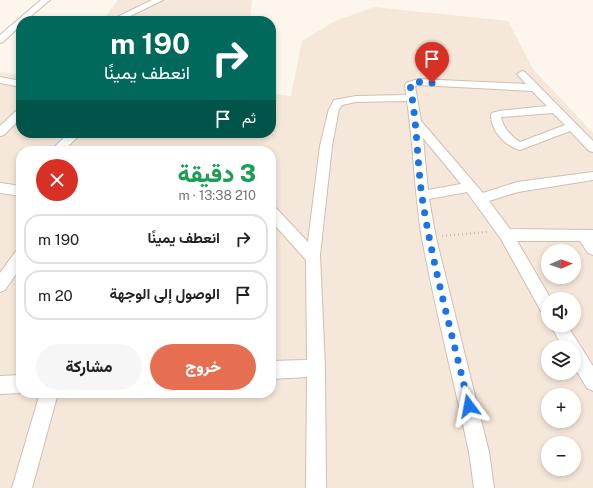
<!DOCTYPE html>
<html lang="ar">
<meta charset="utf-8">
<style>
body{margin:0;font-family:"Public Sans",Vazirmatn,sans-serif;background:#f6f6f6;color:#222;direction:rtl;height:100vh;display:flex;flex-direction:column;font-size:15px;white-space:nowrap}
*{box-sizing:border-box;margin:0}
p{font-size:13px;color:#767676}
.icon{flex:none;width:22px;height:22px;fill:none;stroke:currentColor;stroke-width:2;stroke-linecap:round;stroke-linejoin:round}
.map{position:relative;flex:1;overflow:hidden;direction:ltr}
.drawer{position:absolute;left:16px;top:146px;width:260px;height:252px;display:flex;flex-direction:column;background:#fff;border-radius:16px;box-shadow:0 2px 6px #0003;direction:rtl}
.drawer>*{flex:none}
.hud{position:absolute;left:16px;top:16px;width:260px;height:122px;border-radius:16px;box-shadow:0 2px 6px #0003;direction:rtl;background:#00695c;color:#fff;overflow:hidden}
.needle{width:26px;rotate:88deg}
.fabs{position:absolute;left:541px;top:244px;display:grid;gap:8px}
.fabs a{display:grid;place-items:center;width:40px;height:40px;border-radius:50%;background:#fff;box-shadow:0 2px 6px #0003;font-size:20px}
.pin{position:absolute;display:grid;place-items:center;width:34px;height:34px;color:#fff;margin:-41px -17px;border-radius:50% 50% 50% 0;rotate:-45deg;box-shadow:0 0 4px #0007}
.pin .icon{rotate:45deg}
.me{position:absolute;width:44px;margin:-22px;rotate:347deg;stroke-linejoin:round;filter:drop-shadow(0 0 3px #0008)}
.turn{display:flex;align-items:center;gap:14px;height:84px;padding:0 20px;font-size:18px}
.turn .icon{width:52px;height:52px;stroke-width:2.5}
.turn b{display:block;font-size:28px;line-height:34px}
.then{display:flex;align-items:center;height:38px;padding:0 20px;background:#0003;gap:8px;font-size:15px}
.round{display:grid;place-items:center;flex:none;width:42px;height:42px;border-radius:21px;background:#f6f6f6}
.head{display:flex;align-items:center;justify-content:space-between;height:68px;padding:0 20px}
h1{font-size:24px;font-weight:800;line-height:30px;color:#1e9e55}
.action{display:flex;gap:8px;margin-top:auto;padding:8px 20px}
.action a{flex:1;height:46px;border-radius:24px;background:#e76f51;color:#fff;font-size:16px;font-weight:800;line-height:46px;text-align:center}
.action a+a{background:#f6f6f6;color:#222}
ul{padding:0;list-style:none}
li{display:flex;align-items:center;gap:12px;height:50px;margin:0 8px 6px;padding:0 12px;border:2px solid #e0e0e0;border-radius:16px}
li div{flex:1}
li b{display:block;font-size:15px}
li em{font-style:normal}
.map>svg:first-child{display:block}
</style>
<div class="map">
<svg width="593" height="488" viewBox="0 0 593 488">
<rect width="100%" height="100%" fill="#fdf6ec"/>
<path fill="#f5e8da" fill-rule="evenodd" d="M118,0H252L250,21H102Z
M374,7L508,21L533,69L593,133V488H0V72L21,75V133H271V94L291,96L302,41L335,21ZM21,151H271V393H21ZM548,251H574V277H548ZM548,299H574V325H548ZM548,347H574V373H548ZM548,395H574V421H548ZM548,443H574V469H548Z"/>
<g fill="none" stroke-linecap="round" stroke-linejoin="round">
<defs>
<path id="minor" d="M41,0H50L25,21H21V25L3,42L0,43V35Z
M152,0H163L120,21H109Z
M522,71L525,72L593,141V152L589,151L570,131L520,150C505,146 491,131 491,115L492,113L499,111L547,106L532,91L419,85L415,86L421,121L483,193L517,182L593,172V180L518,192L489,201L510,229L593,230V255L588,253L580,241H517L551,299H548V315L542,313L501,239L467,192L429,199L436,238L489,452L494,488H474L469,452C454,381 435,309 422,238C414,192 414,147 407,101L356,102L342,105L339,109L332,146L320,255L325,368L326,488H306L307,377L271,379V361L307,360L306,260L271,221V207L276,208L308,242L320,146L329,109L334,100L356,96L406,95L405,85L406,83L418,79L526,84L517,74ZM553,113L565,125L520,142C511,136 503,128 501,117ZM423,138L461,184L428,190Z
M0,77L21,81V87L0,83Z
M21,109V118L4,135L0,136V126L17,110Z
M69,133H82L63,151H50Z
M0,183L21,186V196L0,193Z
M21,249V267L5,290L0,292V273L16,251Z
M550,325H567L593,366V391L587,388L574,367V347H563Z
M21,375V393L0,394V376Z
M40,393H58L32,488H12Z"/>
</defs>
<use href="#minor" stroke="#d1beb0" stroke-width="2"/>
<path stroke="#d9b8a5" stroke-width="2.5" stroke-dasharray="1 3" stroke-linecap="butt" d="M442,236L487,232"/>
<use href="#minor" fill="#fff" fill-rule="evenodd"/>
</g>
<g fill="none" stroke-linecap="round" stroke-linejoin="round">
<path stroke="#1a73e8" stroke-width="7" stroke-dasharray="0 12.6" d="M432,83L418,82L410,85C417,122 417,160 422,197C433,268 453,337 469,406"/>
</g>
</svg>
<div class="fabs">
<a><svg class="needle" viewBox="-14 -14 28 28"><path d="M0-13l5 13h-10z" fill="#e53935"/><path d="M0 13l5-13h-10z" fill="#767676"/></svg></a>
<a><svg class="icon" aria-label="sound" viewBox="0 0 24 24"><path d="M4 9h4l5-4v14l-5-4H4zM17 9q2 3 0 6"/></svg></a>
<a><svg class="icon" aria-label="layers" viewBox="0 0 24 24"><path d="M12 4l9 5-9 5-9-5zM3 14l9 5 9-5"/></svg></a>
<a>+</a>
<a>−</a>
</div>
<div class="pin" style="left:432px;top:83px;background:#d93025"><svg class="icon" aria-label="arrive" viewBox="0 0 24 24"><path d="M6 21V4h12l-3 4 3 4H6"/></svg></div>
<svg class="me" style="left:469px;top:406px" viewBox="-20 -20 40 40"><path d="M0-17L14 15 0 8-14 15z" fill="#1a73e8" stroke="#fff" stroke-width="4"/></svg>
<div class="hud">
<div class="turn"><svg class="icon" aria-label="right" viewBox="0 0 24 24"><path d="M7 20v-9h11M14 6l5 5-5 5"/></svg><div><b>190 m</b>انعطف يمينًا</div></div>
<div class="then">ثم<svg class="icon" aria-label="arrive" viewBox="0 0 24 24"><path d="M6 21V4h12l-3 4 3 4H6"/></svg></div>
</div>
<section class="drawer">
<div class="head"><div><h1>3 دقيقة</h1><p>210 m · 13:38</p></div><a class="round" style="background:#d93025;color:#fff"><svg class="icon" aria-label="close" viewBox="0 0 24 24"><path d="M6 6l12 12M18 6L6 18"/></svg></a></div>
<ul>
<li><svg class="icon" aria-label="right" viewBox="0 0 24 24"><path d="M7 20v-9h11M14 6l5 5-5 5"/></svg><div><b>انعطف يمينًا</b></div><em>190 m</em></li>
<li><svg class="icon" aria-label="arrive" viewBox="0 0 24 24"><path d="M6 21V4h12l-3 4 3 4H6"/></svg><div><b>الوصول إلى الوجهة</b></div><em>20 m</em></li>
</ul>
<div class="action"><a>خروج</a><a>مشاركة</a></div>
</section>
</div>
